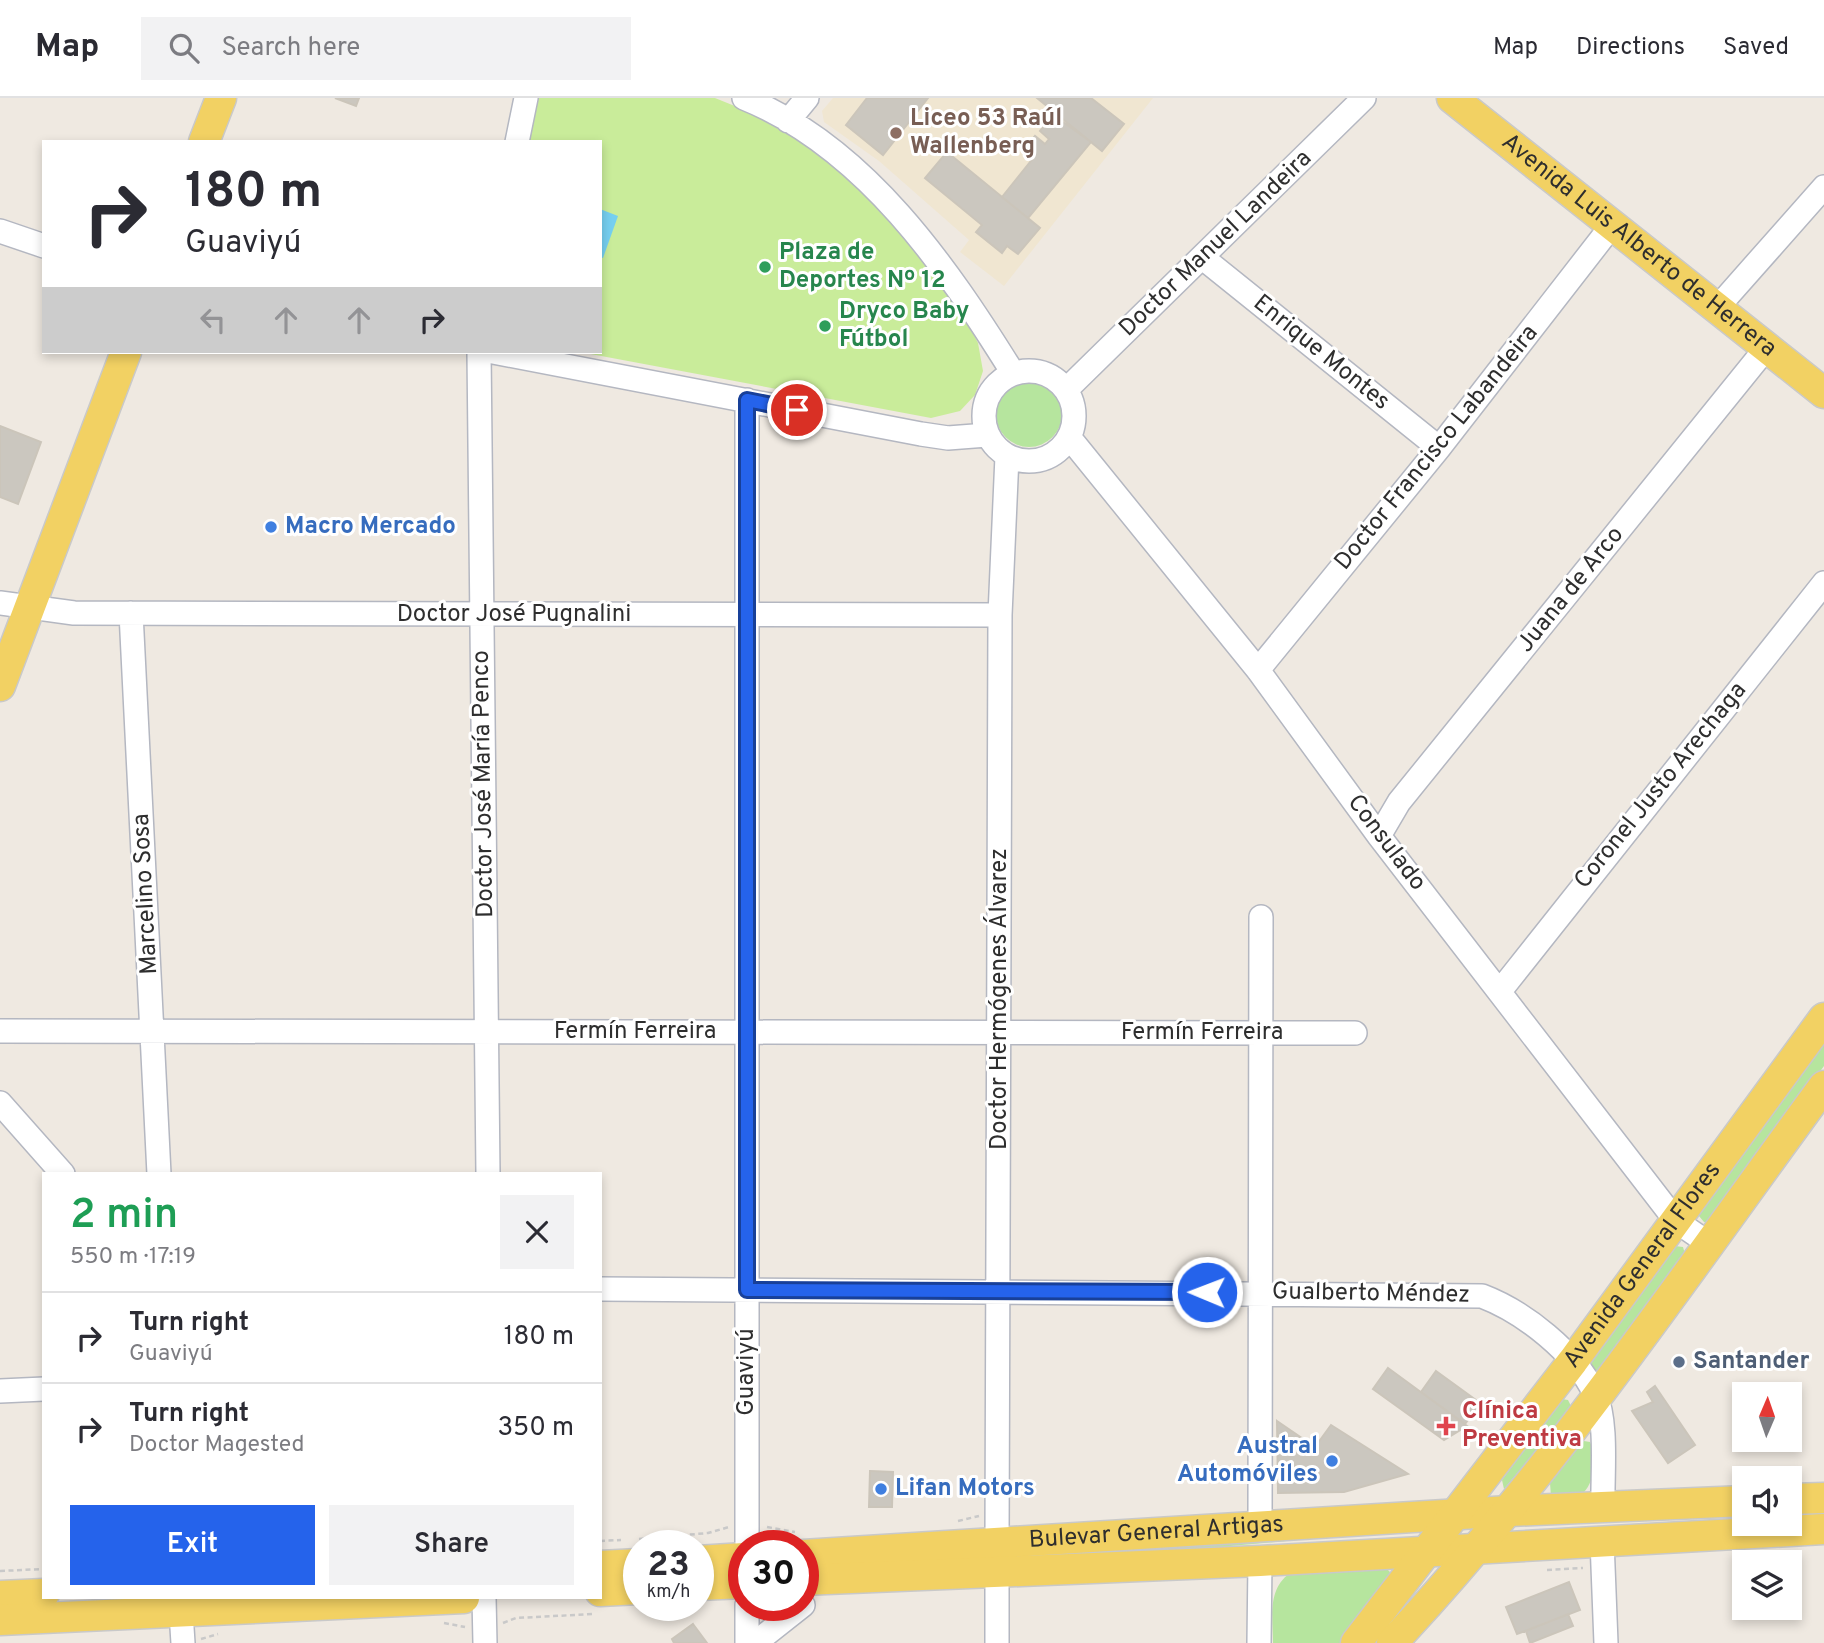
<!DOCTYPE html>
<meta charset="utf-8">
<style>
body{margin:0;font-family:Overpass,sans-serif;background:#f2f2f3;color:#2b2b33;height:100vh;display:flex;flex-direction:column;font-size:26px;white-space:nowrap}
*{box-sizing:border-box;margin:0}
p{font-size:23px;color:#7c7c81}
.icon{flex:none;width:38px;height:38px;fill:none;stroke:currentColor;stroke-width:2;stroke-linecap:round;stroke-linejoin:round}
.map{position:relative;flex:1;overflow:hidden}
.panel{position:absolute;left:42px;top:1074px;width:560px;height:427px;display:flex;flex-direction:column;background:#fff;border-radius:0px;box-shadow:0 4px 10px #0003}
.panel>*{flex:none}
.hud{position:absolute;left:42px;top:42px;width:560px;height:214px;border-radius:0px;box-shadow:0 4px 10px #0003;background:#fff;color:#2b2b33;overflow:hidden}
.needle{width:46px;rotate:2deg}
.controls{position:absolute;left:1732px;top:1284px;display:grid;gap:14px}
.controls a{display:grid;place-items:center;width:70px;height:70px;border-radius:0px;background:#fff;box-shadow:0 4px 10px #0003;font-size:35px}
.speed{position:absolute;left:623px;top:1432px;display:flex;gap:14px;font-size:35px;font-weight:700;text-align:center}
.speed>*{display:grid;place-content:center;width:91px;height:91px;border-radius:50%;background:#fff;box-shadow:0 4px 10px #0003;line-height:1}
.speed small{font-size:18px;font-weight:400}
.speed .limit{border:10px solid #d22;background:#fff;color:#111}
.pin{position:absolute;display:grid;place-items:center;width:60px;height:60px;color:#fff;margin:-30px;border:4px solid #fff;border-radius:50%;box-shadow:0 2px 7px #0007}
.me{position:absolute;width:77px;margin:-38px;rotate:271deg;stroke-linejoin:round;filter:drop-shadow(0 0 5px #0008)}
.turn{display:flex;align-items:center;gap:24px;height:147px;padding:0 28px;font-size:32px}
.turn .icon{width:91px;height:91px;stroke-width:2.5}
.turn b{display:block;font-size:49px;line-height:60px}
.lanes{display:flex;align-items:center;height:66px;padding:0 28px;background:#0003;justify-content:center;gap:35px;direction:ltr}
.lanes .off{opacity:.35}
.round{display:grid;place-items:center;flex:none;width:74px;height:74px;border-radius:0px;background:#f2f2f3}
.overview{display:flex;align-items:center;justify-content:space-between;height:119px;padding:0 28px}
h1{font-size:42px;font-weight:600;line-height:52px;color:#1e9e55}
.button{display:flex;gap:14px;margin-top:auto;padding:14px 28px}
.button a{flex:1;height:80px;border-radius:0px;background:#2563eb;color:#fff;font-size:28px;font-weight:600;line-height:80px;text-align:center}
.button a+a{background:#f2f2f3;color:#2b2b33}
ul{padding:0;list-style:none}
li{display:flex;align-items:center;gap:21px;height:91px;padding:0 28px;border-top:2px solid #e1e1e2}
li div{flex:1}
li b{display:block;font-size:26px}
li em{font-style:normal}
header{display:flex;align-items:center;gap:42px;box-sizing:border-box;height:98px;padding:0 35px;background:#fff;border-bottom:2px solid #e1e1e2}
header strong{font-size:33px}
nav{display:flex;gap:38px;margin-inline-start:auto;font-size:24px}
.search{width:490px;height:63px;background:#f2f2f3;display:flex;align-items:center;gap:18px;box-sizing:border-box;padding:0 24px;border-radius:0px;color:#7c7c81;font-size:26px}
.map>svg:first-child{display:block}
</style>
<header>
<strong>Map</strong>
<div class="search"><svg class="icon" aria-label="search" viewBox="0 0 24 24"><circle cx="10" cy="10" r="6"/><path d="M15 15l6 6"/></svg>Search here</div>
<nav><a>Map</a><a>Directions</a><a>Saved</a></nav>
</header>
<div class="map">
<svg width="1824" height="1545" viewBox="0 0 1824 1545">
<rect width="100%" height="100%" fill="#efe9e1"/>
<path fill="#f0e6d1" d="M833,0H1153L1004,188L960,154L969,142L879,63L824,24L822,13Z"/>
<path fill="#b6e59e" d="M996 316a33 33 0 1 1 66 0a33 33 0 1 1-66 0Z
M1824,942V968L1708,1124H1704L1699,1118V1111Z
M1675,1148L1683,1149L1685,1156L1599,1273H1591L1589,1263Z
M1562,1301L1568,1302L1572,1310L1504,1391L1502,1382Z
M1584,1343L1590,1344C1597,1358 1595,1384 1583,1395L1551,1398L1550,1385L1579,1346Z
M1375,1435L1164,1454L803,1468Z
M1384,1468L1390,1474L1388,1481L1341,1545H1273C1273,1518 1267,1492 1290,1475Z"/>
<path fill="#c9ec9a" d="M536,0H715L747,13L801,44L855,86L920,154L968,225L978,245L983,273L975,297L960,313L931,320L580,254H600V44H527Z"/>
<path fill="#75cff0" d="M600,111L618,118L603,160L600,159Z"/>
<path fill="#cbc7bf" stroke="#cbc5ba" stroke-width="2" d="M335,0H359L356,8Z
M867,0H928L883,57L846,27Z
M1037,0H1091L1124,26L1102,53Z
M1053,17L1091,44L1028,120L1002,99L1034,59L1024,51L1035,38L1045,46L1049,41L1040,33Z
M947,54L1040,130L1018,156L1007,148L1002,155L976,134L982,127L925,80Z
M0,328L41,344L18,406L0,399Z
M1388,1270L1467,1328L1444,1342L1373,1291Z
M1436,1273L1480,1305L1465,1326L1421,1294Z
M1655,1288L1695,1347L1668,1365L1632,1313L1653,1304L1647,1294Z
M1277,1323L1315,1349L1331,1327L1408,1376L1344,1394L1278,1395Z
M870,1373L893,1374L892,1409H869Z
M1569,1484L1580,1512L1517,1536L1506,1509Z
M1568,1516L1573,1528L1530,1545L1526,1533Z
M693,1526L707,1545H674L672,1541Z"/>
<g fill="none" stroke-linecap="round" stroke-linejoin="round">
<defs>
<path id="minor" d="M744,0C865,49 947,169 1013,275
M788,23L807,0
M517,44L526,0
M0,133L44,148
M1203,160L1439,350
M1717,210L1824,89
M479,254L488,1076
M493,254L921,336L948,340L987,337
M984 318a45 45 0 1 1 90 0a45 45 0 1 1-90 0Z
M1066,292L1364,0
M747,302V1447
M1069,339L1258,572L1379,738L1676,1123L1708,1145
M0,505L74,515L1000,517
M131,515L159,1076
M1258,572L1439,350L1613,126
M1379,738L1399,704L1767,249
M1500,893L1824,485
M0,933L1355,935
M0,1005L63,1076
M600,1191L1482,1198C1524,1214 1575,1254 1595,1296C1608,1324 1602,1378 1603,1410
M0,1293L44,1291
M1260,1430L1261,819
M1602,1443L1606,1545
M997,1445L1000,517L1007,358
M997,1472V1545
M484,1500L485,1545
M747,1507V1545
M181,1514L183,1545
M755,1545L803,1507
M1259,1545L1260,1463"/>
<g id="major">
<path id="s1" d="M1452,0L1824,295"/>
<path d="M204,44L221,0"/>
<path d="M0,588L126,254"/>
<path d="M1790,1401L1824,1400"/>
<path id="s2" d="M803,1457L1509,1413L1745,1403"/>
<path d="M698,1463L744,1460"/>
<path d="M600,1468L639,1466"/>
<path d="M803,1482L1260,1463L1824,1431"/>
<path d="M698,1487L744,1485"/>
<path d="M600,1493L639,1491"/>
<path d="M0,1498L44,1496"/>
<path d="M0,1522L464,1500"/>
<path id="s3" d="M1356,1545L1573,1263L1824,920"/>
<path d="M1392,1545C1553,1374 1685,1177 1824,988"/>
</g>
</defs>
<use href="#minor" stroke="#b4b7c1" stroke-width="26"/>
<use href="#major" stroke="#c9c9c9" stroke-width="33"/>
<path stroke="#c9c9c9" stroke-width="2.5" stroke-dasharray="5 3.5" stroke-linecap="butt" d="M958,1423L979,1418
M767,1429L795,1434
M639,1441L708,1435L729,1429
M600,1443L621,1442
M1547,1472L1583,1470
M0,1473L44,1471
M649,1512L691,1510
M444,1525L465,1529
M503,1525L516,1520L593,1516
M201,1541L218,1536"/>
<use href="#minor" stroke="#fff" stroke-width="23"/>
<use href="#major" stroke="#f2d163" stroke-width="30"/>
</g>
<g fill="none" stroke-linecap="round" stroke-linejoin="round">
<defs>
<path id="route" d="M797,312L747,302V1192L1207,1194"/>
</defs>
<use href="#route" stroke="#184099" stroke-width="18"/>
<use href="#route" stroke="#2563eb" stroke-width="12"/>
</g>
<circle fill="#8d6e63" stroke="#fff" stroke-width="2.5" cx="896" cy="35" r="7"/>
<g fill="#2e9e5b" stroke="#fff" stroke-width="2.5">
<circle cx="765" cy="169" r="7"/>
<circle cx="825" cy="228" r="7"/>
</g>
<g fill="#3f7fe0" stroke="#fff" stroke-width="2.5">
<circle cx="271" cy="429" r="7"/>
<circle cx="1332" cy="1363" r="7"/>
<circle cx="881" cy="1391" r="7"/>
</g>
<circle fill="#5c6f8a" stroke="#fff" stroke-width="2.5" cx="1679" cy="1264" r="7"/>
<path fill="#e0444e" stroke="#fff" stroke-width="2.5" d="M1442.5 1317.5h7v7h7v7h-7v7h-7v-7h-7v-7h7z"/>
<g text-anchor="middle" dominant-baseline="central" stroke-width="6" stroke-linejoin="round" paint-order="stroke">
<g font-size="24" font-weight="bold" fill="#785e54" stroke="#fff" text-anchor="start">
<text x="910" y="21">Liceo 53 Raúl<tspan x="910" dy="28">Wallenberg</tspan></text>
</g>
<g font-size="24" fill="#2e2e2e" stroke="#fff">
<text transform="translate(1216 146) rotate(-44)">Doctor Manuel Landeira</text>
<text stroke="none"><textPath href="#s1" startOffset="238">Avenida Luis Alberto de Herrera</textPath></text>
<text transform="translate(1321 255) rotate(39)">Enrique Montes</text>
<text transform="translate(1437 350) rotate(-51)">Doctor Francisco Labandeira</text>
<text transform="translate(1571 492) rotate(-51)">Juana de Arco</text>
<text x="514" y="517">Doctor José Pugnalini</text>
<text transform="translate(484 686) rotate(-91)">Doctor José María Penco</text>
<text transform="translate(1661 688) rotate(-51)">Coronel Justo Arechaga</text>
<text transform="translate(1386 745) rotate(53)">Consulado</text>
<text transform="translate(146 796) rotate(-93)">Marcelino Sosa</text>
<text transform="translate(1000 901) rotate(-90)">Doctor Hermógenes Álvarez</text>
<text x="635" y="934">Fermín Ferreira</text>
<text x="1202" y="935">Fermín Ferreira</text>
<text stroke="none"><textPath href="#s3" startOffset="474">Avenida General Flores</textPath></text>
<text transform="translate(1371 1196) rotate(1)">Gualberto Méndez</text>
<text transform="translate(747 1274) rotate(-90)">Guaviyú</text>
<text stroke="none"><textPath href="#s2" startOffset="354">Bulevar General Artigas</textPath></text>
</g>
<g font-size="24" font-weight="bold" fill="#27864d" stroke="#fff" text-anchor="start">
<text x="779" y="155">Plaza de<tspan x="779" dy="28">Deportes Nº 12</tspan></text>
<text x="839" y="214">Dryco Baby<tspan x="839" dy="28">Fútbol</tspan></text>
</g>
<g font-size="24" font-weight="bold" fill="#366cbe" stroke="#fff" text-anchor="start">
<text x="285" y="429">Macro Mercado</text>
<text x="1318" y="1349" text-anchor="end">Austral<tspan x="1318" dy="28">Automóviles</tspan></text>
<text x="895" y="1391">Lifan Motors</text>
</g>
<g font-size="24" font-weight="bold" fill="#4e5e75" stroke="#fff" text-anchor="start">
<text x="1693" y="1264">Santander</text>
</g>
<g font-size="24" font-weight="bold" fill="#be3a42" stroke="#fff" text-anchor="start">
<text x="1462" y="1314">Clínica<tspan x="1462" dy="28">Preventiva</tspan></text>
</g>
</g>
</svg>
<div class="controls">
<a><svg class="needle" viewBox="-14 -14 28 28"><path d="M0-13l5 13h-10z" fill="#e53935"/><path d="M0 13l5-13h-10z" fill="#7c7c81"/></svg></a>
<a><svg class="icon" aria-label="sound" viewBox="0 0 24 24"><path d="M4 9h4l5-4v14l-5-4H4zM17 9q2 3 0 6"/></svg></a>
<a><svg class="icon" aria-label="layers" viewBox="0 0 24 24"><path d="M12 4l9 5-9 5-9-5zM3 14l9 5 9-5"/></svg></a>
</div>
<div class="speed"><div>23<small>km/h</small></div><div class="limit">30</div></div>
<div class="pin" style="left:797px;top:312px;background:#d93025"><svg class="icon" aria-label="arrive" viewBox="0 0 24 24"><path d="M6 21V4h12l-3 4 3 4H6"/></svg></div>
<svg class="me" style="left:1207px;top:1194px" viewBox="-20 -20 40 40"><circle r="17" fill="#2563eb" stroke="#fff" stroke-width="3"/><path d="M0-11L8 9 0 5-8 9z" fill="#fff"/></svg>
<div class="hud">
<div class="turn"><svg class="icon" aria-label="right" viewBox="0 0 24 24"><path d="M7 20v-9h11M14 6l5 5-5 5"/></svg><div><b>180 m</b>Guaviyú</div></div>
<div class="lanes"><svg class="icon off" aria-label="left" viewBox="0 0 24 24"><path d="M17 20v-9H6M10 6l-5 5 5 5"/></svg><svg class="icon off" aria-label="ahead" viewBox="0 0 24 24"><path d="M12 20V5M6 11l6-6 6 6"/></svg><svg class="icon off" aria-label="ahead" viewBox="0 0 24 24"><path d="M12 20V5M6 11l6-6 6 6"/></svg><svg class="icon" aria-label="right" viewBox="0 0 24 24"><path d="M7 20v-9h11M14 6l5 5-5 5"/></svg></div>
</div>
<section class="panel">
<div class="overview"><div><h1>2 min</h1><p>550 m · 17:19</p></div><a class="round"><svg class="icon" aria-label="close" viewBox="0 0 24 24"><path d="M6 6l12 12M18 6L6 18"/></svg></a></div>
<ul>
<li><svg class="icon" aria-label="right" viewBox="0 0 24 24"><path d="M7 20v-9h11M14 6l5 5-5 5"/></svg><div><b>Turn right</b><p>Guaviyú</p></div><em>180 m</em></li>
<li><svg class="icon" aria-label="right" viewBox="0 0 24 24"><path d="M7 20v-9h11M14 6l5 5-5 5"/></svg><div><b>Turn right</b><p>Doctor Magested</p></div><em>350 m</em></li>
</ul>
<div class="button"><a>Exit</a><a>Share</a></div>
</section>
</div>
